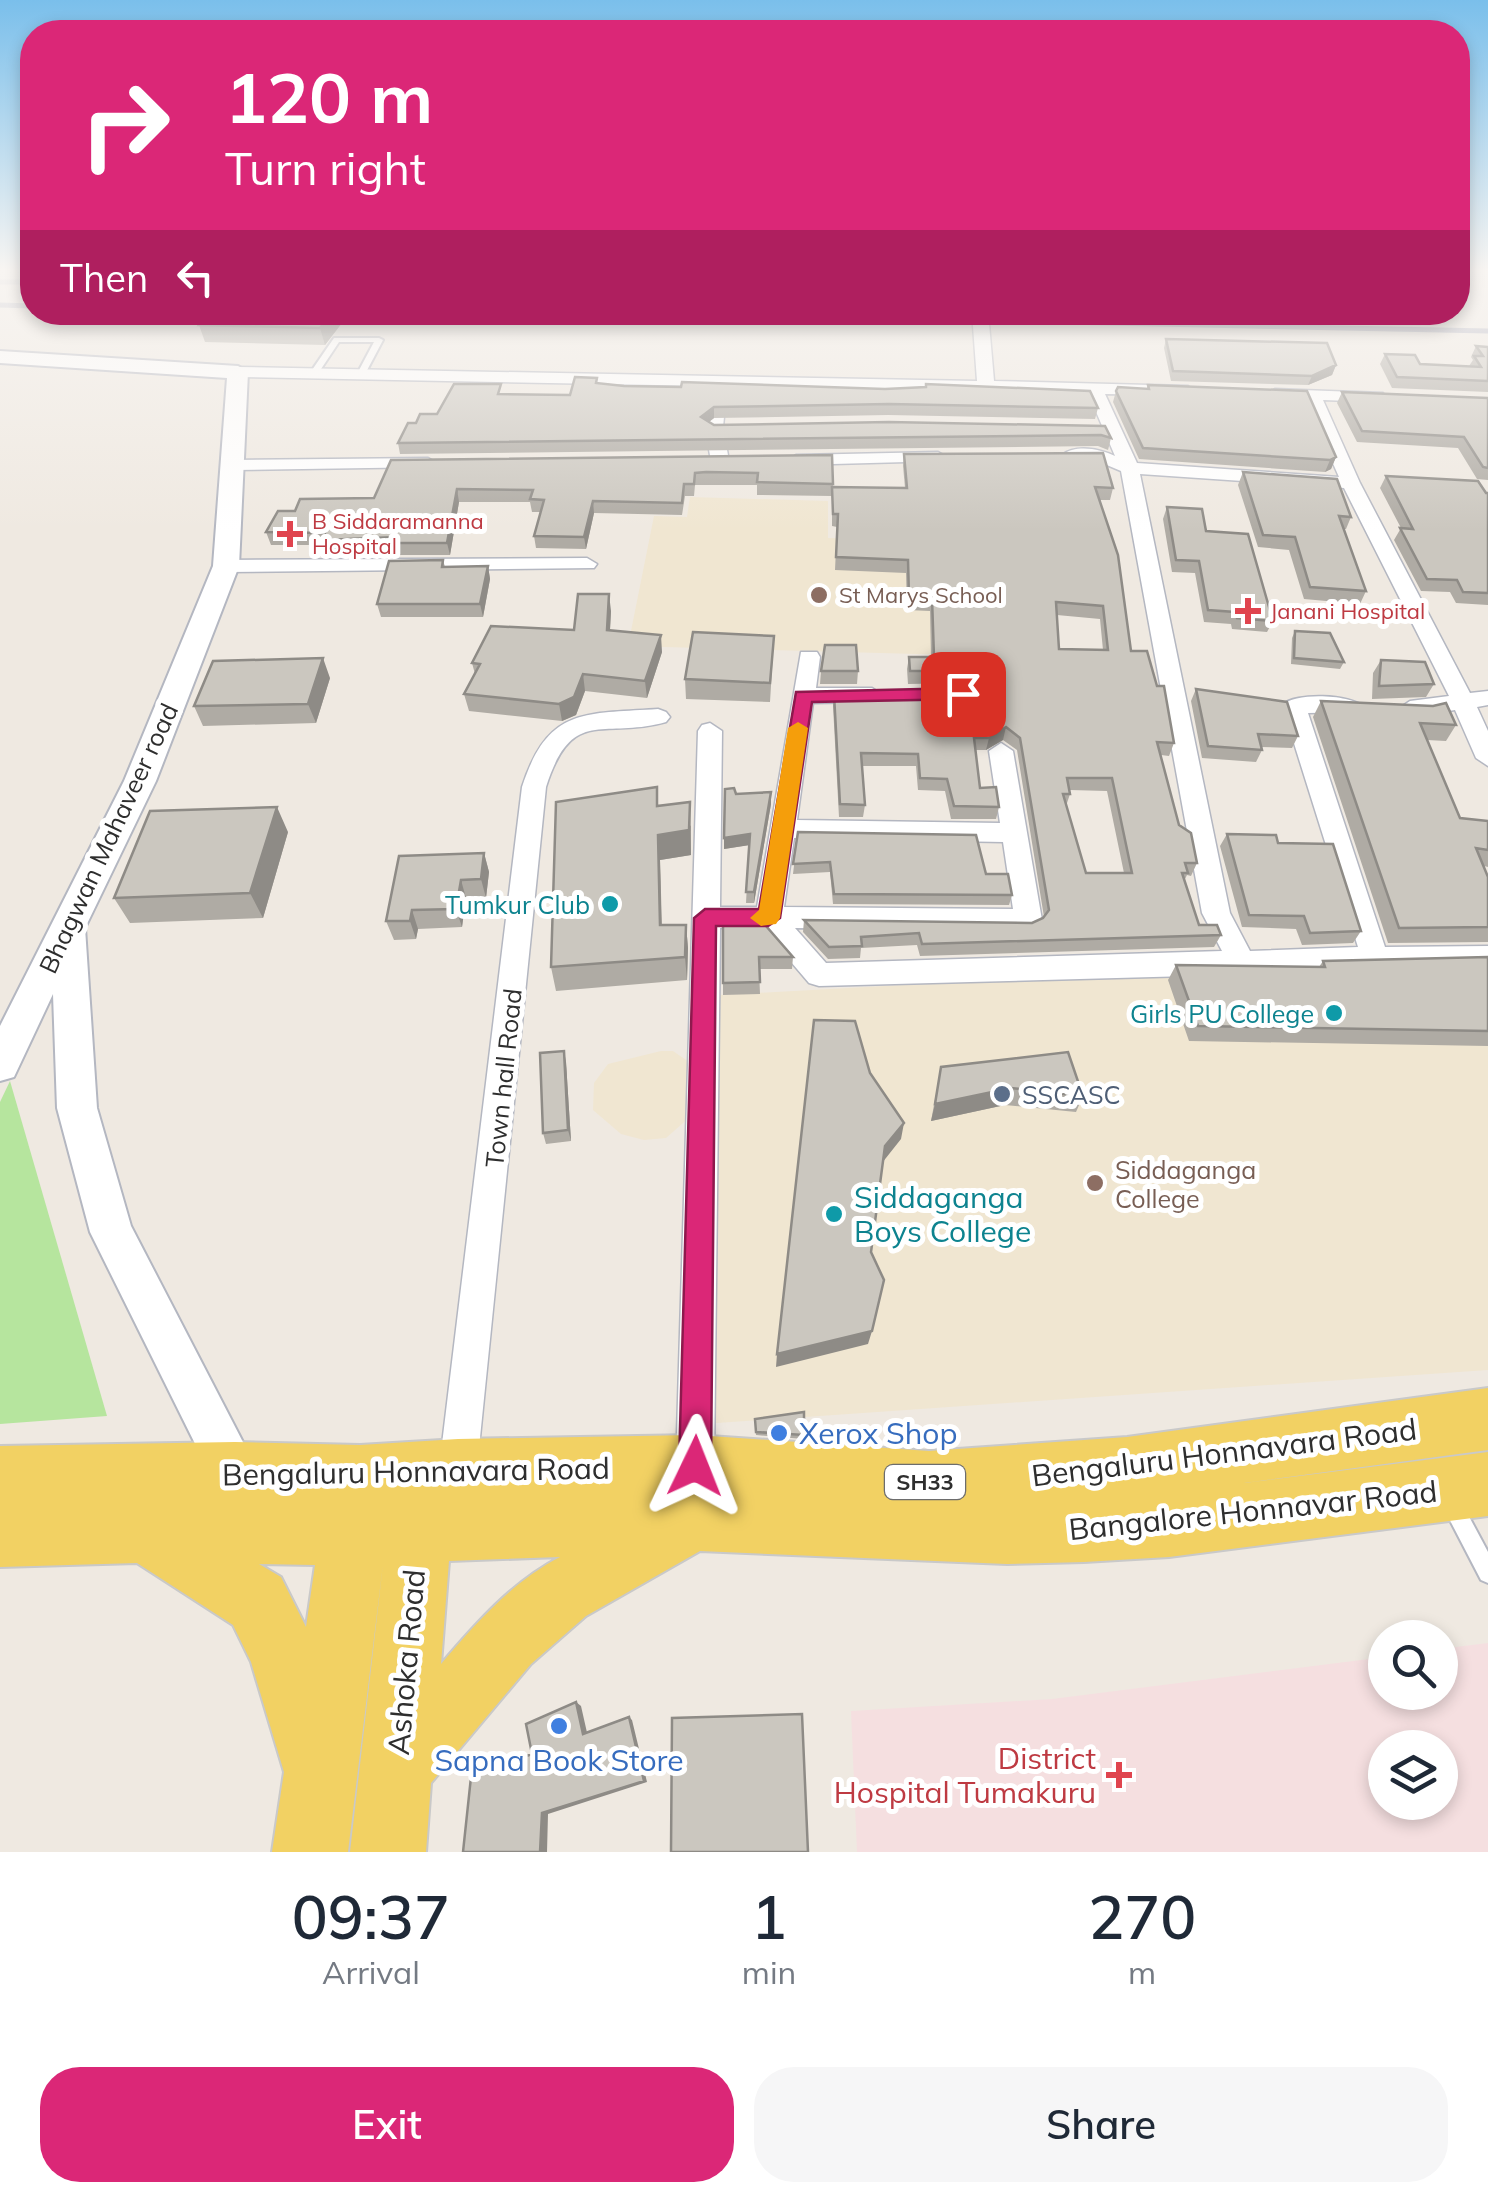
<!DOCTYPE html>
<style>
body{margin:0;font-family:Mulish,sans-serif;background:#f6f6f7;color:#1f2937;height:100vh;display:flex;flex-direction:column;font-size:38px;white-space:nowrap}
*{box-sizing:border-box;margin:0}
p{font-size:32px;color:#747a83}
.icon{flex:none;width:55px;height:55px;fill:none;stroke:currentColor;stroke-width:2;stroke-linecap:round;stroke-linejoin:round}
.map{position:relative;height:1852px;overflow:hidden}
.drawer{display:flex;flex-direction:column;background:#fff;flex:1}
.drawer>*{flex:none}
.hud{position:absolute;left:20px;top:20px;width:1450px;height:305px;border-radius:40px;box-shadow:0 5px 15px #0003;background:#db2777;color:#fff;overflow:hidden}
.fabs{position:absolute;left:1368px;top:1620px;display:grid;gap:20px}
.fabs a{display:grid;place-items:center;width:90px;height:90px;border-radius:50%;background:#fff;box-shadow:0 5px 15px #0003;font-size:50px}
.pin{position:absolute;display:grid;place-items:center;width:85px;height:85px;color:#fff;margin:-42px;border-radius:20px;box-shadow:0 5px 15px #0006}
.me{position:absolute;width:110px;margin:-55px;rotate:2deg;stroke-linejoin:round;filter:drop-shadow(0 0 8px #0008)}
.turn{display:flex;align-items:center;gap:35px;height:210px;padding:0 40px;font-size:45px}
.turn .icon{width:130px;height:130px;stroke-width:2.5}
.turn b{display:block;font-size:70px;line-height:85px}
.then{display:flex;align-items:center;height:95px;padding:0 40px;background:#0003;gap:20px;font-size:38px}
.eta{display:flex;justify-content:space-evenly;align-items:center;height:170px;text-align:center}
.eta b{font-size:60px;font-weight:600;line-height:70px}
.cta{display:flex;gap:20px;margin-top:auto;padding:20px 40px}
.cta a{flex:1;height:115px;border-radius:40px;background:#db2777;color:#fff;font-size:40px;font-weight:600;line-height:115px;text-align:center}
.cta a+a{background:#f6f6f7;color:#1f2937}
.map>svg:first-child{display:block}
</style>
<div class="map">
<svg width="1488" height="1852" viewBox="0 0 1488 1852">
<rect width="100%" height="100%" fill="#efe9e1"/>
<path fill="#f0e6d1" d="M690,497L828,501V538L1010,544L990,656L628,646L654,516L687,517Z
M1273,965L1488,968V1370L702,1424L701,996Z
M661,1051H673L689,1062L691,1116L666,1138L644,1140L621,1134L593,1110L594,1083L608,1064Z"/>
<path fill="#f5dfe0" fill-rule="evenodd" d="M1488,1643V1852H857L851,1711L1052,1699L1385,1657V1692H1440V1649ZM1385,1748H1440V1802H1385Z"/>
<path fill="#b6e59e" d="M10,1081L107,1416L0,1424V1102Z"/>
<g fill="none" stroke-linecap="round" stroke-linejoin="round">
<defs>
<path id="service" d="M334,338H379L383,340L364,376L357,374L374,342H339L317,375H311L310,373Z
M1451,1493L1458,1496L1488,1552V1583L1481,1580L1441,1503L1444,1496Z"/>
<path id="minor" d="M972,312H988L994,381L1188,386L1190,390L1182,395L1105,394L1137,463L1339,477L1305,400L1275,399L1267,394L1275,389L1383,393V401L1377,402L1323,400L1360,483L1470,693L1488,691V705L1477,707L1488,731V766L1476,758L1455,710L1410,717L1398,709L1410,701L1449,696L1344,488L1140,474L1230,913L1250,951L1358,947L1282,705C1295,692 1351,694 1364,707L1360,712L1308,713L1385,947L1488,946V968L819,986L809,983L762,928H720L714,1466L709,1480L695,1485L681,1480L676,1466L698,731L702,725L710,723L722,731L720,907H757L801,652H817L820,657L816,688H872L883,695L872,702L813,703L797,820L1000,823L989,751L1001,743L1013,751L1042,920L1038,927L1028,931L795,928L826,963L1222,951L1202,913L1121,471L1095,460H1071L1062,455C1076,444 1100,449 1115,456L1088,393L727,386L723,427L729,461L720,466L711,461L705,427L710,386L238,377L230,372L238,367L977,381ZM794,838L1003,842L1013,909L784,907Z
M938,452L947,457L944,461L796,465L787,460L796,455Z
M428,458L437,463L434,467L232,470L223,465L232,460Z
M587,558L597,564L594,568L226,572L216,566L226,560Z
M658,709L666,712L670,717L666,722C603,740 572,705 546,787L476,1477L471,1491L457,1496L443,1491L438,1477L522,787C548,707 584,714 658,709Z"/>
<path id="tertiary" d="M0,351L238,366L248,372L239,566L156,781L85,928L97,1108L131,1226L259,1473L252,1490L235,1497L218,1490L90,1232L57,1108L53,994L14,1077L0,1081V1026L124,781L213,566L227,378L0,363Z"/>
<path id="primary" d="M1488,1388V1450L1244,1483L1488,1452V1516L1169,1557L1084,1562L1007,1564L700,1551L586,1616L531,1664L431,1783L426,1852H350L383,1564L348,1852H272L284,1772L251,1662L233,1625L137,1563L0,1567V1446L235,1442L360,1445L458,1439L695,1435L929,1451L1127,1437ZM560,1557C512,1582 476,1623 441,1664L449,1561ZM259,1564L315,1565L306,1627L281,1577Z"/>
</defs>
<use href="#service" stroke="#b4b7c1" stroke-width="4"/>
<use href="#minor" stroke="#b4b7c1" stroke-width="3"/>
<use href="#tertiary" stroke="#b4b7c1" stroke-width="4"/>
<use href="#primary" stroke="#c9c9c9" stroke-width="4"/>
<use href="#service" fill="#fff" fill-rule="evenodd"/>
<use href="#minor" fill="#fff" fill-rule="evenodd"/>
<use href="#tertiary" fill="#fff" fill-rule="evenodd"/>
<use href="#primary" fill="#f2d163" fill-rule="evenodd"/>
<path stroke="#a3a6b8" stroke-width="5" d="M0,282H32
M0,305L32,306
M363,312L603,317
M589,312L1488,331"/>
</g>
<path fill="#afaba4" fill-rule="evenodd" d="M345,319L325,345L205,342L199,325Z
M1166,339L1336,365L1332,375L1308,385L1171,381L1164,348Z
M1476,346L1488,347V392L1392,388L1380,364L1385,354L1420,364L1469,366L1473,360L1471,357Z
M598,384L624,386L1098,408L1095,419L888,415L714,418L709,422L714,425L1105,426L1111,438L1108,450L1098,446L400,454L398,443L416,423L437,414L503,394L570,395Z
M1148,385L1336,457L1331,469L1325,472L1139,459L1113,402L1116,391L1147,389Z
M1342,392L1488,398V480L1477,479L1458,448L1357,442L1337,403Z
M904,454L1113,488L1110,500H1099L1131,651L1174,743L1169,756L1161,755L1179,825L1197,863L1191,876L1187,875L1184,881L1199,925L1221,935L1214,947L920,956L917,945L861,948L860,958L828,959L803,932L804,920L1032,923L1044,917L1017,750L1003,740L986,750H975L980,788L999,807L996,819H951L945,791L918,790L916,766H862L865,805L863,817H839L833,706L834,694L966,692L970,689L963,683L908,684L907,669L909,657H931L930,611L907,610L906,573L835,570L837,527L832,526V496L757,495V485H695L694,496H685L682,515L594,513L586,549L536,548L534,536L541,512H532L530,502H459L450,555H398L397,550L327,552L325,545H271L266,532L295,511L374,498L832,455L833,487L905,488L903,466ZM1057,615L1100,619L1103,650L1059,649ZM1070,790L1107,791L1124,873H1086L1066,806L1070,794Z
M1243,472L1351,517L1346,529H1344L1366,591L1360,604L1304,599L1289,550L1258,547L1238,485Z
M1386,476L1488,493V605L1456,603L1450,592L1421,591L1394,540L1401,528L1380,488Z
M1167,507L1206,531L1273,621L1267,632L1232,629L1231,624L1204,622L1195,573L1172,572L1163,519Z
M443,560L445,567L488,566L490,579L483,617H381L377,604Z
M611,611L610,630L662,652L647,698L585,691L576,715L562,721L469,711L464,694L475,674L472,663L574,630Z
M1295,631L1344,662L1340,669L1291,664L1292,638Z
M774,636L770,702L686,699L685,679Z
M1381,660L1434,684L1426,697L1372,699L1373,673Z
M821,671H858L857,684H820Z
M330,678L316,723L203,726L194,706Z
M1196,689L1298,736L1292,748L1261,747L1262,750L1256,762L1202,758L1191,701Z
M1321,701L1456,725L1446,741L1427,740L1460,818L1488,821V867L1484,866L1488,877V942L1388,943L1313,717Z
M736,794L771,804L754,903H746L749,845L724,849Z
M658,806L691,826V855L660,860L662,925H686L688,948L687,980L556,991L551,967Z
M288,832L263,918L130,923L114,898Z
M798,832L986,874L1012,895L1009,905L833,904L830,872L793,874Z
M1227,834L1278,843L1361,931L1353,943L1302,945L1296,929L1242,927L1220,846Z
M484,853L489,872L486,898H466L462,927L418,929L416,939L394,940L386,921Z
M723,919L793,957L792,969H759L760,994L723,995Z
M1488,957V1046L1189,1041L1168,980L1176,965L1319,967L1323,961Z
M566,1062L571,1141L546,1144L543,1133Z
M941,1067L1083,1096L1076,1112L1005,1105L931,1121Z
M755,1419L804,1435L803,1439L756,1435Z"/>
<path fill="#8e8b86" d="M332,312H343L345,319L325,345L320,328Z
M1336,365L1332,375L1308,385L1312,376Z
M714,407V418L701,428V417Z
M1336,457L1331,469L1325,472L1330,460Z
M457,489L459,502L450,555L447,543Z
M593,501L594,513L586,549L584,537Z
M488,566L490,579L483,617L480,604Z
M609,594L611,611L609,647L607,630Z
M661,635L662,652L647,698L645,681Z
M323,658L330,678L316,723L308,704Z
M583,674L585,691L576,715L562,721L559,704Z
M1006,727L1003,740L986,750L989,738Z
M771,792V804L754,903V892Z
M690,802L691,855L660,860L662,949L660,925L658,835Z
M277,807L288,832L263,918L250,893Z
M750,834V845L724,849V838Z
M484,853L489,872L486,898L481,879Z
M461,880L466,898L462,927L456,909Z
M412,910L418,929L416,939L410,921Z
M686,925L688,948L687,980L685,957Z
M564,1051L566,1062L571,1141L568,1130Z
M1011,1088L1005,1105L931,1121L935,1104Z
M904,1123L901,1139L882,1163L885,1146Z
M872,1331L868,1344L776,1367L777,1354Z
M576,1702L581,1706L588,1737L583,1734Z
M629,1717L632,1720L647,1782L548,1814L547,1852H540L542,1813Z"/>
<path fill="#cbc7bf" stroke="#8e8b86" stroke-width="2.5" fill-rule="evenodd" d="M209,312H332L320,328L199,325Z
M1166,339L1327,343L1336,365L1312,376L1173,371Z
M1476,346L1488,347V381L1397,377L1385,354L1415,355L1420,364L1481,367L1474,356H1483Z
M575,377L597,378L596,383L624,386L681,387L682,382L885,389L926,387V384L1090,391L1098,408L889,404L714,407L701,417L714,425L889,422L1105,426L1111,438L1101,435L398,443L408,423H416L420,414H437L454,384H501L498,394L570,395Z
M1148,385L1307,391L1336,457L1330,460L1143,448L1116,391L1118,387L1149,389Z
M1342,392L1488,398V468L1483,467L1464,437L1362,431Z
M1103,453L1113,488L1095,487L1118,555L1131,651H1147L1157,686H1164L1174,743L1157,742L1179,825L1191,833L1197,863H1185L1188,873H1182L1199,925H1217L1221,935L922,944L919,933L861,937L862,946L829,947L804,920L1032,923L1043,918L1049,910L1020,738L1006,727L989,738H974L980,788L996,787L999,807L954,806L947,779L920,778L918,754L861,753L865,805L840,804L834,694L966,692L980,683L965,671H910L909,657H934L932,598L909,597L908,560L836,557L838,514H833L832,487L907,488L904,454ZM1056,602L1103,606L1108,650L1059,649ZM1067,778H1112L1132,873H1086L1063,794H1070Z
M832,455L833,484L757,482L758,473L706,472L695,473L694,484H684L682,503L593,501L584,537L534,536L544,500L530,499L533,490L457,489L447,543H395L396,537L323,540L325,533L266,532L278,511H295L300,499L374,498L391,460Z
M1243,472L1337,479L1351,517L1339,516L1366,591L1310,587L1295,537L1263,535Z
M1386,476L1478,481L1486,493H1488V593L1463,592L1457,580L1427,579L1400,528L1413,529Z
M1167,507L1202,509L1206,531L1248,534L1273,621L1237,618L1235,612L1208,610L1199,561L1176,560Z
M443,560L442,567L488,566L480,604H377L389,561Z
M578,594H609L607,630L661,635L645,681L583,674L574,697L559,704L464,694L480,664L472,663L491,626L574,630Z
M1295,631L1330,633L1344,662L1294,658Z
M693,632L774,636L770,683L685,679Z
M825,645H856L858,671H821Z
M323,658L308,704L194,706L213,661Z
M1381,660L1425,662L1434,684L1379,686Z
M1196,689L1287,702L1298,736L1258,734L1262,750L1208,746Z
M1321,701L1433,706L1446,703L1456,725L1420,723L1460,818L1488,821V850L1476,848L1488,877V927L1399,928Z
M657,787V806L690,802L689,830L658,835L660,925H686L685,957L551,967L556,802Z
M734,788L736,794L771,792L754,892H746L750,834L724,838L725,789Z
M277,807L250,893L114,898L150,811Z
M798,832L976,835L986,874H1008L1012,895L834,894L830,862L793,864Z
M1227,834L1276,835L1278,843L1333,844L1361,931L1310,933L1304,916L1249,915Z
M484,853L481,879L461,880L456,909L412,910L410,921H386L399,856Z
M723,919H760L793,957H759L760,982L723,983Z
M1488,957V1031L1198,1026L1176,965L1325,967L1323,961Z
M814,1020L855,1021L870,1073L904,1123L885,1146L871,1252L884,1280L872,1331L777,1354Z
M564,1051L568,1130L543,1133L540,1053Z
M1068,1052L1083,1096L1011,1088L935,1104L941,1067Z
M804,1412V1435L756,1432L755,1419Z
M576,1702L583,1734L629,1717L644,1781L542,1813L540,1852H463L471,1777L532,1754L526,1724Z
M802,1714L808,1852H671L672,1718Z"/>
<linearGradient id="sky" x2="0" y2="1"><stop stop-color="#7abfeb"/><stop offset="0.51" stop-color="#f8f5f2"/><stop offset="1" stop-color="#f8f5f2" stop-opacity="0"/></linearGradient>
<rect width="1488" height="530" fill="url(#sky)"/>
<path fill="#db2777" stroke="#8e194d" stroke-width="2.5" d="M963,688L972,694L970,699L812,702L780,918L768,926H716L711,1466L706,1477L695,1482L684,1477L679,1466L694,918L705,909H759L796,692Z"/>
<path fill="#f59e0b" d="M798,722L808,728L780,918L776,924L761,926L750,918L759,910L788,728Z"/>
<g fill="#e0444e" stroke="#fff" stroke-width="4">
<path d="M285 519h10v10h10v10h-10v10h-10v-10h-10v-10h10z"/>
<path d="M1243 596h10v10h10v10h-10v10h-10v-10h-10v-10h10z"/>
<path d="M1114 1760h10v10h10v10h-10v10h-10v-10h-10v-10h10z"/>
</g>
<g fill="#8d6e63" stroke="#fff" stroke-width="4">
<circle cx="819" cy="595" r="10"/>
<circle cx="1095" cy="1183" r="10"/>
</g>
<g fill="#0f9aa8" stroke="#fff" stroke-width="4">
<circle cx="610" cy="904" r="10"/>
<circle cx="1334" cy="1013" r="10"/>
<circle cx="834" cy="1214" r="10"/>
</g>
<circle fill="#5c6f8a" stroke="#fff" stroke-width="4" cx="1002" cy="1094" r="10"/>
<g fill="#3f7fe0" stroke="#fff" stroke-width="4">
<circle cx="779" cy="1433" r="10"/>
<circle cx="559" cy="1726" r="10"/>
</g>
<g text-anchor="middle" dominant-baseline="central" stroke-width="10" stroke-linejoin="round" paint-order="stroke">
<g font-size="22" fill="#be3a42" stroke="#fff" text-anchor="start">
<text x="312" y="521">B Siddaramanna<tspan x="312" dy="25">Hospital</tspan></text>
<text x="1270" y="611">Janani Hospital</text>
</g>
<g font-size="22" fill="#785e54" stroke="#fff" text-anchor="start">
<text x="839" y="595">St Marys School</text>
</g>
<rect fill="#fff" stroke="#6d6d6d" stroke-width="2.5" x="885" y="1465" width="80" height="34" rx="8"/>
<g font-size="22" font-weight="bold" fill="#2e2e2e">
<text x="925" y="1482">SH33</text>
</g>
<g font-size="25" fill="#2e2e2e" stroke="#fff">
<text transform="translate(108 838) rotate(-65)">Bhagwan Mahaveer road</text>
<text transform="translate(503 1078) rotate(-84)">Town hall Road</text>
</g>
<g font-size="25" fill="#0d838f" stroke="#fff" text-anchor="end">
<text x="590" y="904">Tumkur Club</text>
<text x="1314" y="1013">Girls PU College</text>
</g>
<g font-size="25" fill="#4e5e75" stroke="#fff" text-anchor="start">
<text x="1022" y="1094">SSCASC</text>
</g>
<g font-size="25" fill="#785e54" stroke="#fff" text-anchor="start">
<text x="1115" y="1169">Siddaganga<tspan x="1115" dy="29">College</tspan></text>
</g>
<g font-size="30" fill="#0d838f" stroke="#fff" text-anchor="start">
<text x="854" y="1197">Siddaganga<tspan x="854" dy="34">Boys College</tspan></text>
</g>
<g font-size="30" fill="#366cbe" stroke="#fff" text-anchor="start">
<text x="799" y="1433">Xerox Shop</text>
<text x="559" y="1760" text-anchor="middle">Sapna Book Store</text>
</g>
<g font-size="30" fill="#2e2e2e" stroke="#fff">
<text transform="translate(1224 1452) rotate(-7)">Bengaluru Honnavara Road</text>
<text transform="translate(416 1471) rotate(-1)">Bengaluru Honnavara Road</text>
<text transform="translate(1253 1510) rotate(-6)">Bangalore Honnavar Road</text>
<text transform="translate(406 1662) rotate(-85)">Ashoka Road</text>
</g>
<g font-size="30" fill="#be3a42" stroke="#fff" text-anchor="end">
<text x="1096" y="1758">District<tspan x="1096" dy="34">Hospital Tumakuru</tspan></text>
</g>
</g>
</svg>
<div class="fabs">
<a><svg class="icon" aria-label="search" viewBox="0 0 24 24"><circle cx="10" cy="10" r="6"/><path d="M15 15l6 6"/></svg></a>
<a><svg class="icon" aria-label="layers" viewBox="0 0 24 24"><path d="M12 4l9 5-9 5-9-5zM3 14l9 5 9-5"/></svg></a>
</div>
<div class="pin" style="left:963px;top:694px;background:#d93025"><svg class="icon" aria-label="arrive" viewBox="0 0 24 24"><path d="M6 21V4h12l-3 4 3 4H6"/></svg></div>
<svg class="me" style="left:695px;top:1466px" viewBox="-20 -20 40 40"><path d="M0-17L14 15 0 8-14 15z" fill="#db2777" stroke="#fff" stroke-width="4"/></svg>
<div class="hud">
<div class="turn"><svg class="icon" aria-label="right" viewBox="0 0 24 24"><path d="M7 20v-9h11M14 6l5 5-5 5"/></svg><div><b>120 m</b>Turn right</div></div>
<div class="then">Then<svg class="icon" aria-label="left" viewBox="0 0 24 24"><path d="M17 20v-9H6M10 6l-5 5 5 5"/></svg></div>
</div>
</div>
<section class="drawer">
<div class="eta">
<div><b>09:37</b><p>Arrival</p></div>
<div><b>1</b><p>min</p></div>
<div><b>270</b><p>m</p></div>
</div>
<div class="cta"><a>Exit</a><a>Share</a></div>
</section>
